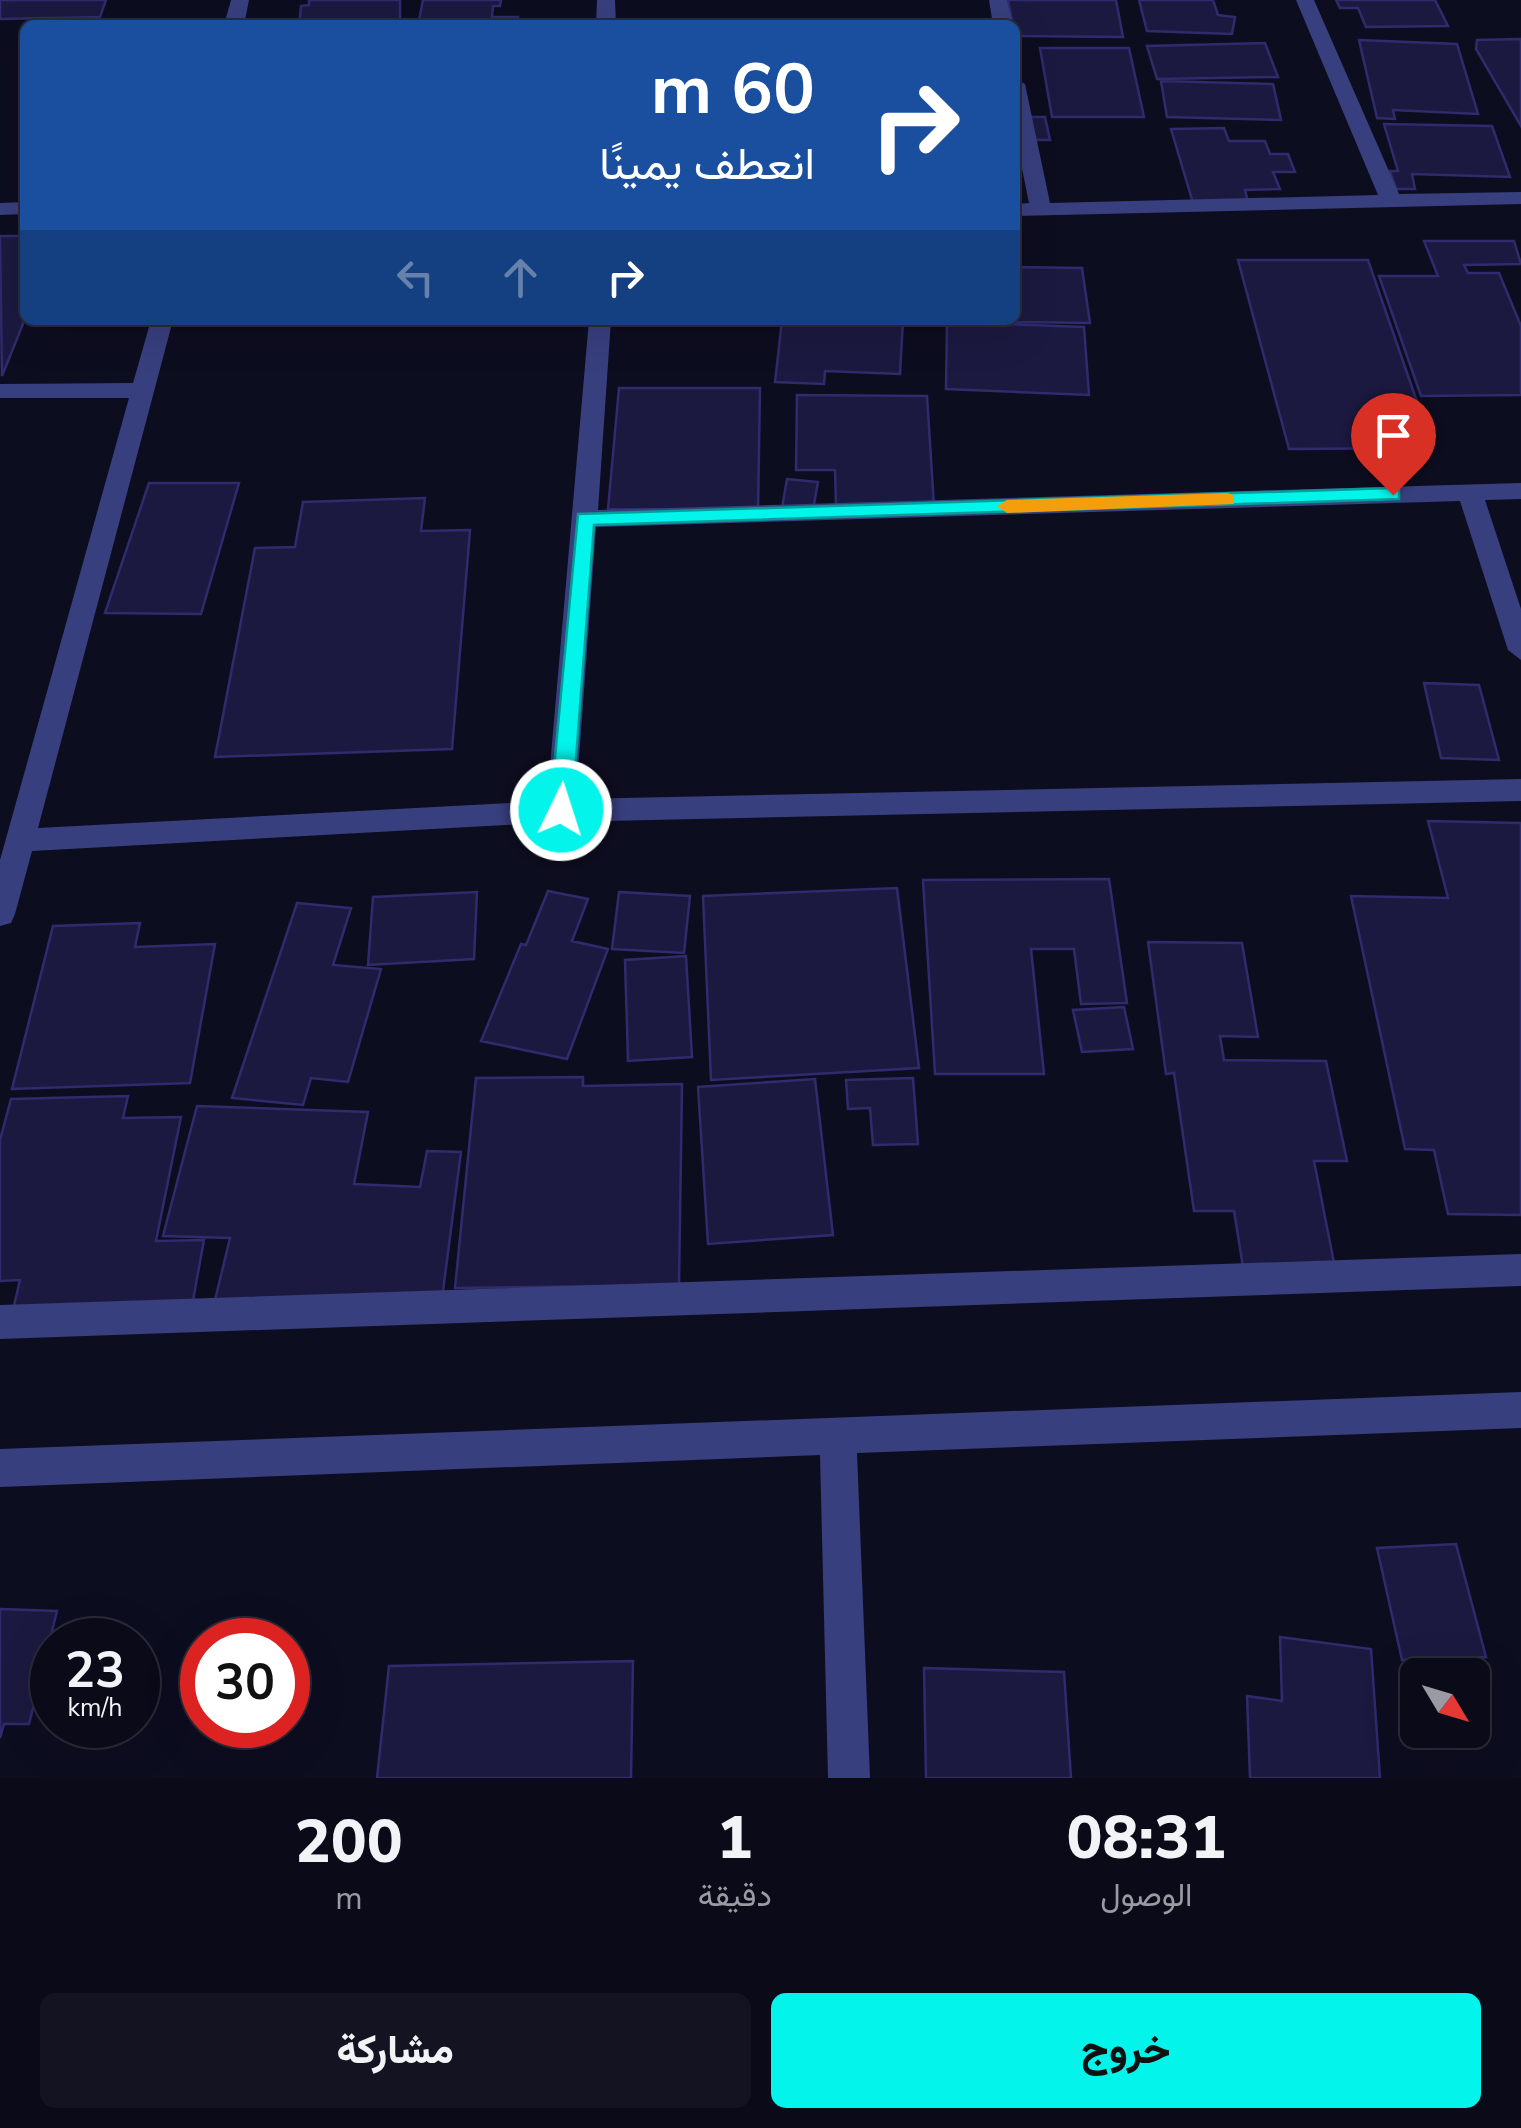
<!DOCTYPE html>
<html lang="ar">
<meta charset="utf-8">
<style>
body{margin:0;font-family:"Nunito Sans",Vazirmatn,sans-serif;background:#131321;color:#f1f3f6;direction:rtl;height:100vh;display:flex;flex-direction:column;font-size:38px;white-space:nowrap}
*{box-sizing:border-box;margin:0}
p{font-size:32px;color:#999aa2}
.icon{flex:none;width:55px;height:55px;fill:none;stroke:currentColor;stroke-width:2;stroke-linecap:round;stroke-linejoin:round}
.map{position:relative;height:1778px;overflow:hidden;direction:ltr}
.drawer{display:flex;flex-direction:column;background:#0a0a18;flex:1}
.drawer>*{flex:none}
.guide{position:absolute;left:20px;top:20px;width:1000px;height:305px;border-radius:15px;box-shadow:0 10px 40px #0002,0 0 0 2px #2a2b37;direction:rtl;background:#1a4fa0;color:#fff;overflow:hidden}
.needle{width:65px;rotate:128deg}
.buttons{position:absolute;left:1400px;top:1658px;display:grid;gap:20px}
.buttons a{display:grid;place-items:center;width:90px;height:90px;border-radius:15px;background:#0a0a18;box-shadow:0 10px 40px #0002,0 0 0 2px #2a2b37;font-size:50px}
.speed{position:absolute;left:30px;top:1618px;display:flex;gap:20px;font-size:50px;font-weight:700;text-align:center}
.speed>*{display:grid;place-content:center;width:130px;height:130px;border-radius:50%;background:#0a0a18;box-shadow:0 10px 40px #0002,0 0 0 2px #2a2b37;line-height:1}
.speed small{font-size:25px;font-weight:400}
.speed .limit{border:15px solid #d22;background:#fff;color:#111}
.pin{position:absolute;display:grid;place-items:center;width:85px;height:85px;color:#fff;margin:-102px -42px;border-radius:50% 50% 50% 0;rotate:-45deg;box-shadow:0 0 10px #0007}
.pin .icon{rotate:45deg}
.me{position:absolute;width:110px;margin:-55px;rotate:4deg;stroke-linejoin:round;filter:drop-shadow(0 0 8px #0008)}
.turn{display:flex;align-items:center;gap:35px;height:210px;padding:0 40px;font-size:45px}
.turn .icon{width:130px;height:130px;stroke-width:2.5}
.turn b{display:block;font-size:70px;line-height:85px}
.lanes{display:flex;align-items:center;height:95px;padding:0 40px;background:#0003;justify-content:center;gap:50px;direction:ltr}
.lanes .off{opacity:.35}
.eta{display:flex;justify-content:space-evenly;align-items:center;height:170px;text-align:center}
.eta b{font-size:60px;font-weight:800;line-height:70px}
.button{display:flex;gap:20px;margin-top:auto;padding:20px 40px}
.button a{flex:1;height:115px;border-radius:15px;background:#02f4eb;color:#111;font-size:40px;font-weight:800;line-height:115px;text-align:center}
.button a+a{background:#131321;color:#f1f3f6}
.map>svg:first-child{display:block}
</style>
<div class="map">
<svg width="1521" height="1778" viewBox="0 0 1521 1778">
<rect width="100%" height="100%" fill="#0d0d20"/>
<path fill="#1c1940" stroke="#2f2b6c" stroke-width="2.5" d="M0,0H106L100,17L0,19Z
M309,0H400V25H299L301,6L309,5Z
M423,0H501L500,6H493L492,17H518L517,25H418Z
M1008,0H1116L1123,37L1015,36Z
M1139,0H1213L1218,15L1235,17L1232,34L1147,31Z
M1336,0H1435L1448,26L1366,27L1358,8H1340Z
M1520,39H1521V126L1476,49L1477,40Z
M1359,40L1457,44L1478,114L1393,110L1395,119L1377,118Z
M1265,43L1278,77L1157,79L1147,46Z
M1040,48H1129L1144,117H1052Z
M1161,81L1273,84L1281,120L1167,117Z
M1026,117H1045L1050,140H1030Z
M1384,124L1492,126L1510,177L1412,174L1415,189H1396L1390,171H1398Z
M1224,128L1229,141H1265L1270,154H1288L1295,172H1273L1280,189L1245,190L1248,202L1193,203L1171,129Z
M0,236H25V319L2,376Z
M1424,241H1514L1521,264L1464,265L1468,273H1499L1521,326V395L1421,396L1379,276H1438Z
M1238,260H1368L1433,448L1289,449Z
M1015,267L1082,268L1090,323L1006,322L1015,320Z
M782,320H903L900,374L825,371L824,384L775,382Z
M947,322L1084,327L1089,395L946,389Z
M619,388H760L758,510L608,509Z
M797,395L927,396L934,506L836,505L835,470H796Z
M787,479L818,482L813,510L782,508Z
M149,483H239L201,614L105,613Z
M425,498L421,531L470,530L452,749L215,757L255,548L295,547L303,502Z
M1424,683L1479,685L1499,760L1441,758Z
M1428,821L1521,823V1215L1448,1214L1434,1150L1405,1149L1351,896L1448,898Z
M1109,879L1127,1003L1081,1004L1074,949H1031L1044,1074H935L923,880Z
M897,888L919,1068L711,1080L703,896Z
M548,891L588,899L572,941L608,949L567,1059L481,1041L521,944L526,945Z
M477,892L474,959L368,965L373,897Z
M619,892L690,896L684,953L612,949Z
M297,903L351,908L333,965L381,969L348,1082L311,1078L303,1105L232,1098Z
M140,923L135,947L215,944L190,1083L12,1089L53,926Z
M1148,942L1242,943L1258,1037L1220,1036L1224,1060L1326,1061L1347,1161H1314L1335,1268L1243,1267L1234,1211H1194L1174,1073L1166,1074Z
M686,956L692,1057L628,1061L625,960Z
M1124,1007L1133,1049L1082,1052L1073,1010Z
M583,1077V1086L682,1084L679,1285L455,1288L476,1078Z
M913,1078L918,1144L873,1145L870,1108L848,1109L846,1080Z
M815,1079L833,1235L708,1244L698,1087Z
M128,1096L123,1118L181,1117L156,1241L204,1240L192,1306L13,1310L20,1280L0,1281V1140L11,1099Z
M197,1106L368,1112L354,1184L420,1187L427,1151L461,1152L442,1299L214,1304L230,1238L163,1236Z
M1456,1544L1486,1657L1402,1660L1377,1548Z
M0,1609L57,1611L29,1724H4L0,1738Z
M1280,1637L1371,1649L1380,1778H1250L1247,1696L1282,1701Z
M633,1661L631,1778H377L389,1666Z
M924,1668L1064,1672L1071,1778H926Z"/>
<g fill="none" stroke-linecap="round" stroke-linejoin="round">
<path fill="#383f7e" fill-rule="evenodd" d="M231,0H249L244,25H224Z
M597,0H615L616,25H596Z
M989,0H1007L1013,25H993Z
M1296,0H1314L1399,194L1521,192V204L1015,216V204L1029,203L1015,134V78L1025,84L1050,203L1378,195Z
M25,202V214L0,215V203Z
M151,320H173L38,828L547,801L589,320H611L598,510L1521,483V499L1485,500L1521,609V660L1508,650L1460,501L596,527L576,799L1521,779V801L561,822L32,851L15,914L11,923L0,926V860L129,398H0V384L133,383Z
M1521,1254V1286L0,1339V1305Z
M1521,1392V1428L857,1453L870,1778H828L820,1455L0,1487V1449Z"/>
</g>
<path fill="#02f4eb" stroke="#019f99" stroke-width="2.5" d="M1393,488L1399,490V499L594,525L572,810L561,819L550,810L578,514Z"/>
<path fill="#f59e0b" d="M1227,493L1234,495V504L1007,513L997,506L1007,500Z"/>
</svg>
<div class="buttons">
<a><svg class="needle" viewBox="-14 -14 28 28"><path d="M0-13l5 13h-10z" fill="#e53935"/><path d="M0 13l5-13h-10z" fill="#999aa2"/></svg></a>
</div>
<div class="speed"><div>23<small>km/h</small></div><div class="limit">30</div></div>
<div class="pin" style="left:1393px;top:495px;background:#d93025"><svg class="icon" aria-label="arrive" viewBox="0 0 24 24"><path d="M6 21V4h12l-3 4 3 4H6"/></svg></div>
<svg class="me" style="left:561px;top:810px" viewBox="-20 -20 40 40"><circle r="17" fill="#02f4eb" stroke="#fff" stroke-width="3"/><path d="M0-11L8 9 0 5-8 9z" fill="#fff"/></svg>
<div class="guide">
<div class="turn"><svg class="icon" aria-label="right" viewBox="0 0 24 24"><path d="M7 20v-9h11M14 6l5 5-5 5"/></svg><div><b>60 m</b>انعطف يمينًا</div></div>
<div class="lanes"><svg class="icon off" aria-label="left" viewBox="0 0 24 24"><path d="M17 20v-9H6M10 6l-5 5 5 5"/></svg><svg class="icon off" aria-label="ahead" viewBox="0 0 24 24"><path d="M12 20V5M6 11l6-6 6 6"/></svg><svg class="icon" aria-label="right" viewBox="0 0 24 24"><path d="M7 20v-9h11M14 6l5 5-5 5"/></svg></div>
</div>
</div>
<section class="drawer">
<div class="eta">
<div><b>08:31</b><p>الوصول</p></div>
<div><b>1</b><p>دقيقة</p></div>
<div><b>200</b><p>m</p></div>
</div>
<div class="button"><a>خروج</a><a>مشاركة</a></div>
</section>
